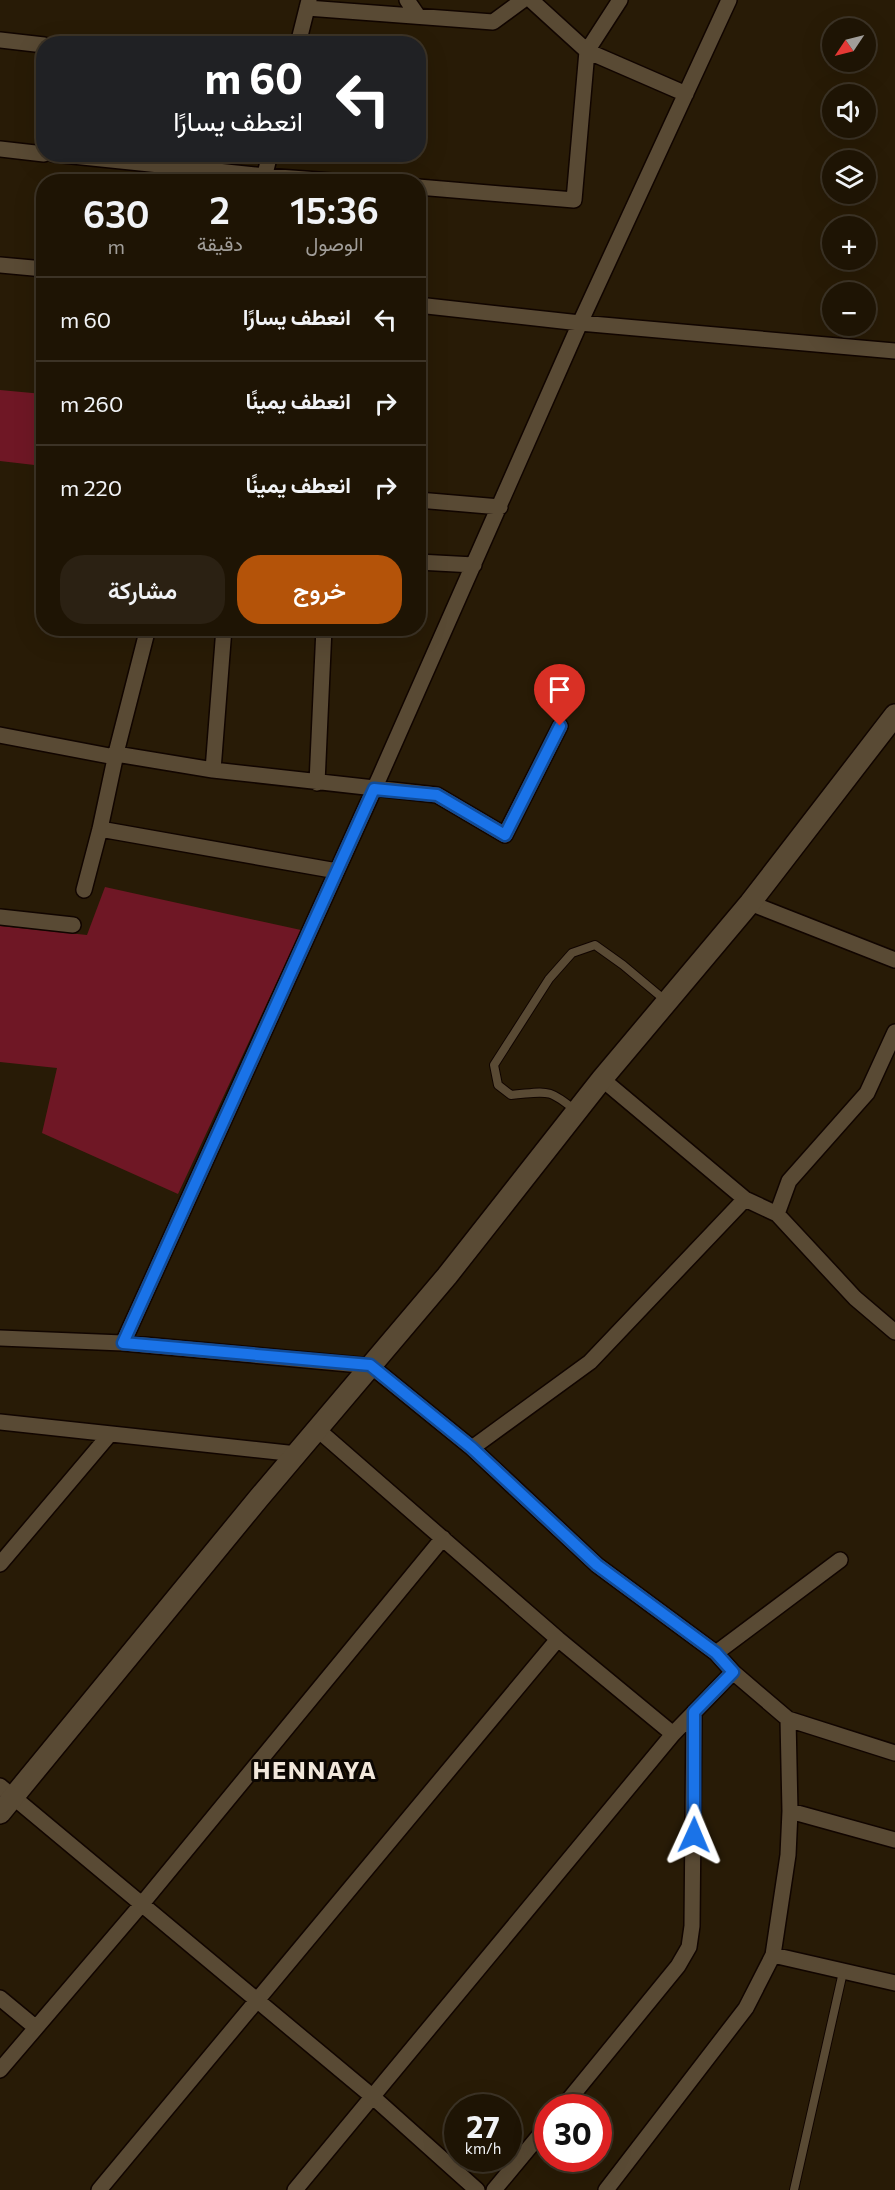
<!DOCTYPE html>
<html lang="ar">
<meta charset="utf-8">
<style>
body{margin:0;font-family:Commissioner,Vazirmatn,sans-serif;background:#2b2113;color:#f1f3f6;direction:rtl;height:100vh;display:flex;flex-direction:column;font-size:22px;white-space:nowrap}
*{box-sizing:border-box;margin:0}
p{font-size:20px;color:#a19e9a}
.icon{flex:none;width:33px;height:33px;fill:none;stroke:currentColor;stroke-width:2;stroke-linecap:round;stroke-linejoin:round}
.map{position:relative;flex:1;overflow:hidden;direction:ltr}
.drawer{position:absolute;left:36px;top:174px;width:390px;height:462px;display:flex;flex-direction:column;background:#1e1404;border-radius:24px;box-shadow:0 6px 24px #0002,0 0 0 2px #3c3326;direction:rtl}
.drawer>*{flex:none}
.banner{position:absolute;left:36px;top:36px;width:390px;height:126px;border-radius:24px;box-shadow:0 6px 24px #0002,0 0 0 2px #3c3326;direction:rtl;background:#202124;color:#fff;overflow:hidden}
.needle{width:39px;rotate:235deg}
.tools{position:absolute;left:822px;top:18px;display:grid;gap:12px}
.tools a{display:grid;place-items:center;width:54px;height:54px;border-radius:50%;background:#1e1404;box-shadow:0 6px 24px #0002,0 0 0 2px #3c3326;font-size:30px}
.speed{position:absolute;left:444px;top:2094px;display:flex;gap:12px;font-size:30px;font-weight:700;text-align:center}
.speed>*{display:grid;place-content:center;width:78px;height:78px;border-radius:50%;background:#1e1404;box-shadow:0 6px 24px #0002,0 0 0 2px #3c3326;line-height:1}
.speed small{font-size:15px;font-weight:400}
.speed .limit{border:9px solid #d22;background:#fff;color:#111}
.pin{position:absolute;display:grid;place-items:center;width:51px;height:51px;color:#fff;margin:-62px -26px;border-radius:50% 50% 50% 0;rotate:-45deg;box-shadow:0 0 6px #0007}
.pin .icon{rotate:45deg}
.me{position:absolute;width:66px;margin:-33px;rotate:1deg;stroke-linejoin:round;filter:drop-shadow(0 0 4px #0008)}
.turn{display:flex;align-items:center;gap:21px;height:126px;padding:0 24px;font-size:27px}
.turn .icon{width:78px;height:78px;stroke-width:2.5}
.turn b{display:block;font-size:42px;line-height:51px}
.eta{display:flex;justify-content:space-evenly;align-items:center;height:102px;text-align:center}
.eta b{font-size:36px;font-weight:600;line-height:42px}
.cta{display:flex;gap:12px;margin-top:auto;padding:12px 24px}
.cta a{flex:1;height:69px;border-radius:24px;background:#b45309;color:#fff;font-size:24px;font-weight:600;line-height:69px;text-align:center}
.cta a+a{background:#2b2113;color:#f1f3f6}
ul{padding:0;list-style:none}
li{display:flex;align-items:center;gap:18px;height:84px;padding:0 24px;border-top:2px solid #3c3326}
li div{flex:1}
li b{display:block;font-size:22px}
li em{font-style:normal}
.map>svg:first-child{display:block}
</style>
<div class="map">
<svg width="895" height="2190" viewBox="0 0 895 2190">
<rect width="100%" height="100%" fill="#281b06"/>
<path fill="#6f1725" d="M0,390L43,394V466L0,461Z
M105,887L301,930L178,1194L42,1133L57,1068L0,1062V926L87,935Z"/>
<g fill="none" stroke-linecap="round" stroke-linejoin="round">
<defs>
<path id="lane" d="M576,1111C547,1087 547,1092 511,1095L498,1085L494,1065L549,979L572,953L595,945L623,965L666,1001
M794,2190L843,1972"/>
<path id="street" d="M407,0L418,16
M531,0L587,51L686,94
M307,8L493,22L523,0
M0,40L44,45
M298,44L309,0
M0,149L44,154
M53,154L265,176L345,182
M263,182L270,154
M418,187L574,200L587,51L620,0
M0,265L44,269
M418,305L580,323L895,351
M418,500L500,507
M418,562L474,565
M0,735L115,757L116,754L213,770L437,795L505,835L560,726
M115,757L148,628
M213,770L224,628
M317,783L324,628
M100,829L337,871
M84,890L100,829L116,754
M750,903L895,960
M0,917L73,925
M602,1079L745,1199L777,1214L855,1298L895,1332
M777,1214L789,1181L867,1093L895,1032
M0,1338L123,1343L371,1366L472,1448L597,1565L716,1653L733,1672L788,1719L790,1811L788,1855L773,1955L746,2008L606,2190
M123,1343L380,776L580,323L729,0
M0,1422L297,1454
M317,1429L558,1639L673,1734
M472,1448L590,1362L745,1199
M0,1564L110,1434
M716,1653L840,1560
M788,1719L895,1753
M0,1786L373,2097L477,2190
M790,1811L895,1840
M773,1955L895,1983
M0,1998L35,2027
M0,2070L141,1905L443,1538
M562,2108L678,1966L689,1947L692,1926L694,1712
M99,2190L558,1639
M295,2190L673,1734L733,1672
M494,2190L548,2125"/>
<path id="secondary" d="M0,1813L258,1499L447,1276L602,1079L750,903L895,715"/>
</defs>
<use href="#lane" stroke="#110500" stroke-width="10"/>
<use href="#street" stroke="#110500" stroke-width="18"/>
<use href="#secondary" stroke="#110500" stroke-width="24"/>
<use href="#lane" stroke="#594a34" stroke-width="8"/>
<use href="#street" stroke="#594a34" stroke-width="15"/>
<use href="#secondary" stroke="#594a34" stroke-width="21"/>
</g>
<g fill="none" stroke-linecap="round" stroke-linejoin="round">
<defs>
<path id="route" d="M560,726L505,835L437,795L374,789L123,1343L370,1365L472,1448L597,1565L716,1653L733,1672L694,1712V1835"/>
</defs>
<use href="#route" stroke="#114b97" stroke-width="15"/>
<use href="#route" stroke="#1a73e8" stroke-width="10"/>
</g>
<g text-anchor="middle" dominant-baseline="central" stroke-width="6" stroke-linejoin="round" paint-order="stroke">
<g font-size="24" font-weight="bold" letter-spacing="1.5" fill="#f1e7db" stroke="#0c0702">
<text x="315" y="1769">HENNAYA</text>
</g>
</g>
</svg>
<div class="tools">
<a><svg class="needle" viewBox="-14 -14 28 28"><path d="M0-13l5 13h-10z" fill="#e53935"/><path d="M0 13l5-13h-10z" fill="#a19e9a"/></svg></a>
<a><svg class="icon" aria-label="sound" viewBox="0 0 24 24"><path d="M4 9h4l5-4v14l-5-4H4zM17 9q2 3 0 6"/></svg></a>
<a><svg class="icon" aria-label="layers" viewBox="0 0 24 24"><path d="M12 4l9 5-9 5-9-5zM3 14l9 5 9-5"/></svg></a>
<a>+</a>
<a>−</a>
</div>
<div class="speed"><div>27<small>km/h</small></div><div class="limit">30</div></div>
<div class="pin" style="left:560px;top:726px;background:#d93025"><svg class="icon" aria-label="arrive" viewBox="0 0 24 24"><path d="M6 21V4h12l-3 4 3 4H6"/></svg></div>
<svg class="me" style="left:694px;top:1835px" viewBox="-20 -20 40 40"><path d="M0-17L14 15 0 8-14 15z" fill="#1a73e8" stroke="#fff" stroke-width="4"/></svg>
<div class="banner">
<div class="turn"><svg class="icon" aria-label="left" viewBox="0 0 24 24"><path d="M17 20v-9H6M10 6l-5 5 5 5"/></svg><div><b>60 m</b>انعطف يسارًا</div></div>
</div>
<section class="drawer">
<div class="eta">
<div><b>15:36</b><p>الوصول</p></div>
<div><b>2</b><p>دقيقة</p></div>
<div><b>630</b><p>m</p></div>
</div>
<ul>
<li><svg class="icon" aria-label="left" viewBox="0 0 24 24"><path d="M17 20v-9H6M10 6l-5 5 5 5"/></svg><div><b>انعطف يسارًا</b></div><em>60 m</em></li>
<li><svg class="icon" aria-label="right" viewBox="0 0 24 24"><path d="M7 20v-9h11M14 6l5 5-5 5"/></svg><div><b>انعطف يمينًا</b></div><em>260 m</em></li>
<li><svg class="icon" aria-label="right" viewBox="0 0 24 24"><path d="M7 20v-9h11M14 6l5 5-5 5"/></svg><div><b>انعطف يمينًا</b></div><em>220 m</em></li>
</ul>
<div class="cta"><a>خروج</a><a>مشاركة</a></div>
</section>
</div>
